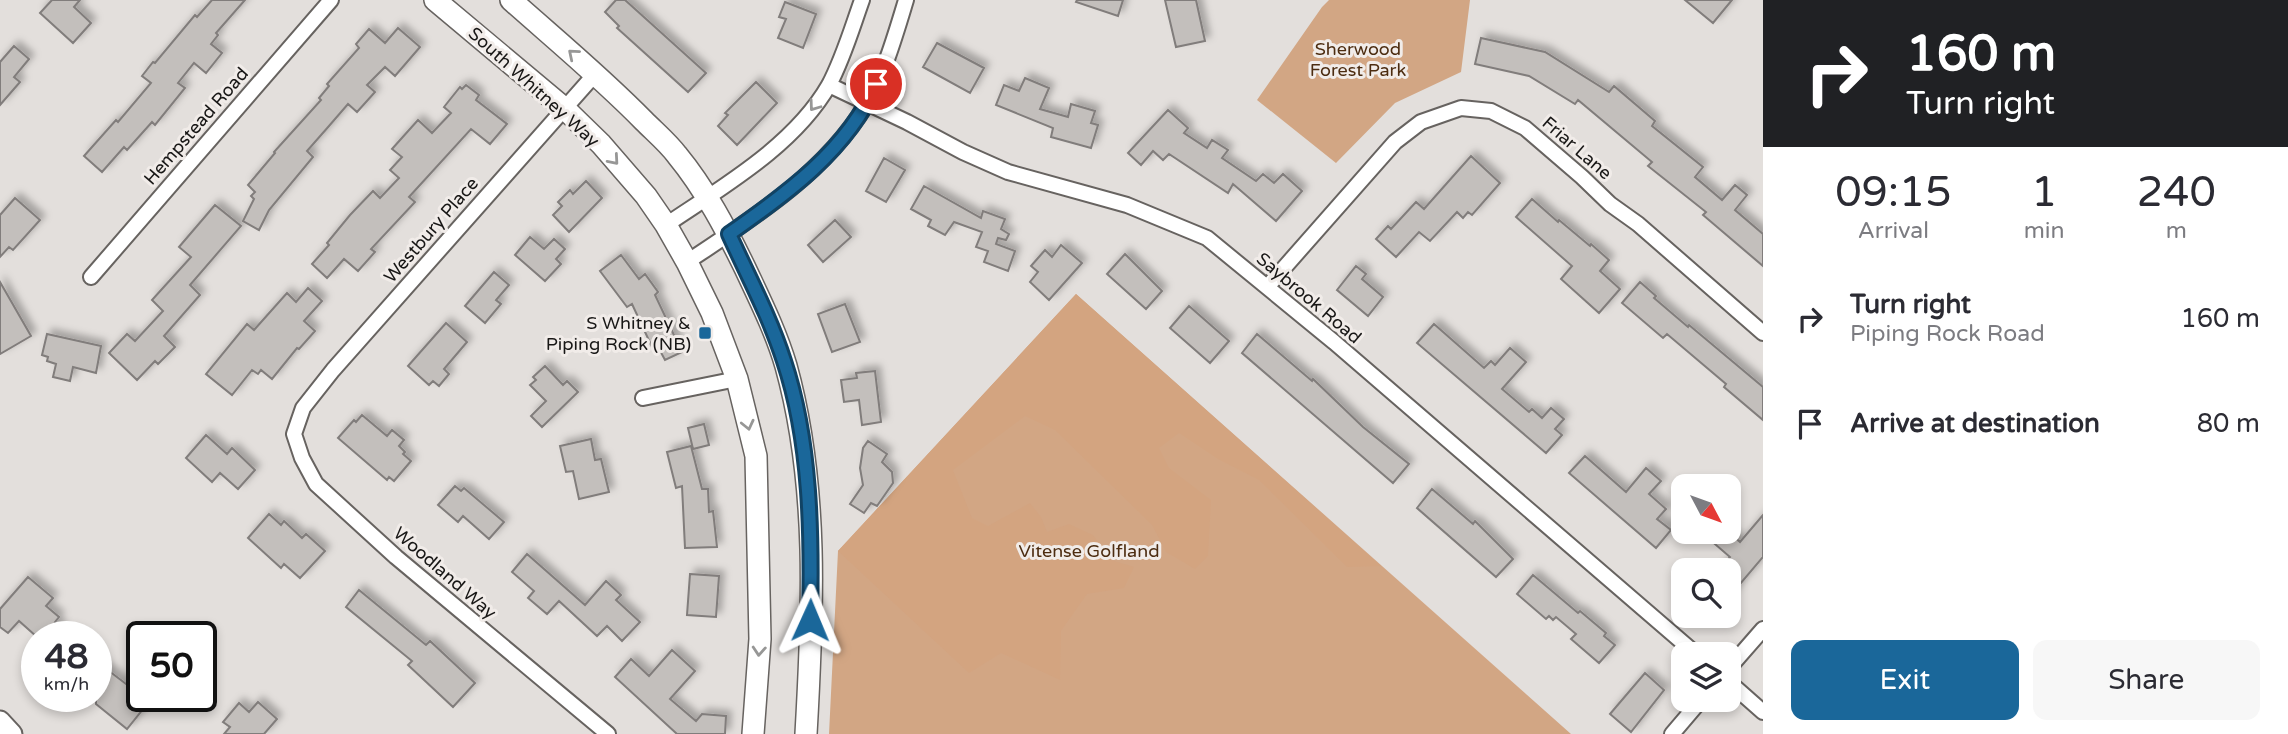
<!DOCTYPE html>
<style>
body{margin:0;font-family:"Varela Round",sans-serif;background:#f7f7f7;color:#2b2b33;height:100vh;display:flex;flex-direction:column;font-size:26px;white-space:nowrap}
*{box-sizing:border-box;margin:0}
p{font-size:23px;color:#7c7c81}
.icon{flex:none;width:38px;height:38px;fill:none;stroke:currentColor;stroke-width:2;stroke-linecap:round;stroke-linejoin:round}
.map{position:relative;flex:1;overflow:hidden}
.panel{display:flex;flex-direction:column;background:#fff;width:525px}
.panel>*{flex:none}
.banner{background:#202124;color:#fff;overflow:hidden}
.needle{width:46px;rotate:131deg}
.tools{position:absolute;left:1671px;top:474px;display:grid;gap:14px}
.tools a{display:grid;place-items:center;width:70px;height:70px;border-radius:14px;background:#fff;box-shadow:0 4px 10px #0003;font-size:35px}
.speed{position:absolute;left:21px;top:621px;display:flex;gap:14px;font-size:35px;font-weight:700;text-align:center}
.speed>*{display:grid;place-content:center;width:91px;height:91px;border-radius:50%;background:#fff;box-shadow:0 4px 10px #0003;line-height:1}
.speed small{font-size:18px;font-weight:400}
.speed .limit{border:4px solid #111;border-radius:10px;background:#fff;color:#111}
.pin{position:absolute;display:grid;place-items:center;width:60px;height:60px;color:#fff;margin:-30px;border:4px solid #fff;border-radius:50%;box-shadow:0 2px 7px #0007}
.me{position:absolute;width:77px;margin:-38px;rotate:1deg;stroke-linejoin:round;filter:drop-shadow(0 0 5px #0008)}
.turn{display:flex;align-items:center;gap:24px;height:147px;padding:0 28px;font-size:32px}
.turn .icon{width:91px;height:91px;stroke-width:2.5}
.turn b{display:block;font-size:49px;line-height:60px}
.eta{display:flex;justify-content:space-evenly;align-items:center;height:119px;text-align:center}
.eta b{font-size:42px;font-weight:600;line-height:49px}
.primary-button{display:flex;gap:14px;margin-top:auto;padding:14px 28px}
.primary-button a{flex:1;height:80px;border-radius:14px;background:#1a679a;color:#fff;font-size:28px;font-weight:600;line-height:80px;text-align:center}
.primary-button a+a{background:#f7f7f7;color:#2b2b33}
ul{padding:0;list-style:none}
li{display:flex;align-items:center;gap:21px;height:105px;padding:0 28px}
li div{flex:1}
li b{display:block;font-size:26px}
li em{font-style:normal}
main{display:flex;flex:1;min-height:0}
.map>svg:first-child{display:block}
</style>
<main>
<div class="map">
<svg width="1763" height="734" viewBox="0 0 1763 734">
<defs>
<filter id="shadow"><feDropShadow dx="5" dy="-5" stdDeviation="3.5" flood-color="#0004"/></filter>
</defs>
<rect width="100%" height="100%" fill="#e3dfdc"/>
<path fill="#d2a684" d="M1329,0H1470L1461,72L1395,103L1336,163L1257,100L1322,7Z
M1076,294L1571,734H829L838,551Z"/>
<path fill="#d3a480" d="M1076,294L1381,566L1347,567L1259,480L1218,459L1179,433L1159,448L1169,468L1211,500L1208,556L1195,569L1166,552L1152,525L1055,430L1025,416L953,470L972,518L988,526L1030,503L1041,517L1047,532L1069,524L1093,535L1111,560L1134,567L1124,588L1087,594L1061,631L1060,680L1001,653L969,673L838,551Z"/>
<path fill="#c3bfbc" stroke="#817d7b" stroke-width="2" filter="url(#shadow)" d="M52,0H80L74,7L91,23L73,43L40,13Z
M212,0H245L216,33L218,35L211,44L222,53L206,73L194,63L178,83L185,88L155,125L152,122L127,150L124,147L102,172L84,156L116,120L118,122L151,83L142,76L153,62L155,63L195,15L197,17Z
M616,0H625L706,73L688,92L617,28L619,26L605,12Z
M1077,0H1123L1118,16L1076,2Z
M1165,0H1196L1205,41L1176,47Z
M1685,0H1732L1713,23Z
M785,2L816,14L803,48L778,38L786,19L779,17Z
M398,28L420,47L395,76L385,67L367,85L375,92L357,112L348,104L329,126L307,151L313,157L269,210L259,230L243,221L254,199L251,196L255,192L248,185L275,153L274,152L321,100L319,98L329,86L327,84L359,48L356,44L369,29L385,43Z
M1481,38L1545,52L1609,92L1614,86L1655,121L1652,126L1703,167L1695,177L1722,200L1735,185L1747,195L1735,210L1763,234V266L1703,215L1706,212L1648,166L1652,162L1578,100L1575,104L1529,76L1475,64Z
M937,43L984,68L970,93L923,67Z
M14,46L29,59L14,77L20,82L0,105V62Z
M1025,78L1049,88L1040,109L1068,117L1071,104L1095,111L1091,123L1098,125L1091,148L1051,137L1053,128L996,105L1004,85L1019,91Z
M756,82L777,103L737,145L718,126L728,115L725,113Z
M466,85L479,95L476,100L507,124L490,144L471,129L409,197L415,202L371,249L375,252L358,271L344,259L327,278L312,264L329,245L327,243L350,215L373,191L380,198L399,178L390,170L402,157L392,149L418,120L432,133L451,113L444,107L460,87L462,89Z
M1168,110L1188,128L1184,133L1207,148L1212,140L1228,150L1222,158L1256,181L1263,174L1274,183L1283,174L1302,191L1276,221L1233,184L1228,193L1169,154L1163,160L1153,151L1141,165L1128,153Z
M1471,156L1500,183L1472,215L1468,212L1463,218L1457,212L1430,241L1419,232L1396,257L1376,239L1388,226L1391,229L1416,202L1424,209Z
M884,158L905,170L886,202L866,191Z
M586,181L602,198L569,232L553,215L562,206L558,202L570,190L573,194Z
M924,186L981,218L983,211L1005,219L1001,229L1009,234L1006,240L998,238L996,244L1015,251L1008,271L984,262L988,251L976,247L982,232L954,222L945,235L928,226L931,220L911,209Z
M15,198L40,220L13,250L9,247L0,257V215Z
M1532,199L1558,222L1559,220L1590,246L1591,244L1609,260L1600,271L1620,289L1599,313L1561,279L1572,266L1516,217Z
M215,205L241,226L190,285L200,295L164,336L175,347L158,364L155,361L137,380L109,353L127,334L135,341L163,311L152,300L191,257L179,247Z
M835,220L851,237L823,262L808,245Z
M530,237L544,249L554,239L565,249L556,259L561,264L545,281L515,255Z
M1061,245L1082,263L1049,300L1030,282L1038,272L1031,266L1045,250L1052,257Z
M1125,254L1162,291L1146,309L1107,274Z
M621,255L639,279L645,274L658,292L655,295L682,352L665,360L657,345L652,347L632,304L627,307L600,271Z
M1356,266L1366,274L1362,279L1383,297L1368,316L1337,290Z
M494,272L509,285L496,300L501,304L485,323L465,306Z
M0,282L31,336L0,354Z
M1640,282L1656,296L1654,298L1688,327L1689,325L1763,387V420L1724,387L1726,384L1667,334L1663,338L1622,303Z
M308,288L322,301L304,321L315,331L299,349L297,348L272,379L261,370L258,374L252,370L232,395L206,374L247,324L254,330L287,293L296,302Z
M845,304L860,342L832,352L818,314Z
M1189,306L1229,341L1210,363L1170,328Z
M446,323L467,342L444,369L449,374L439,386L433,381L429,385L408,366Z
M1434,324L1484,368L1491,361L1495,365L1510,348L1526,362L1502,389L1529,412L1532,409L1542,418L1551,408L1564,419L1555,429L1562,435L1546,453L1417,343Z
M47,334L101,346L96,373L73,367L70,381L53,377L56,364L47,361L48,357L42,355Z
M1257,334L1312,381L1313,379L1363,427L1409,464L1393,483L1242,353Z
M545,366L563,385L567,381L578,392L542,427L531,416L546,401L530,385L536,380L533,377Z
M875,371L881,422L862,425L859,400L844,402L841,380L857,378L856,373Z
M362,415L387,436L392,430L404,440L399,446L405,452L403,454L411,461L394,481L389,477L387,480L338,438L354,420L356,422Z
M704,424L709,445L693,449L688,428Z
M206,435L227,454L232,448L255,470L238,489L220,473L212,482L186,458Z
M591,439L595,460L601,459L609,492L579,499L573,471L566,472L560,446Z
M868,441L887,454L882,462L892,472L893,483L877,506L871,503L864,513L850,504L863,485L860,468L863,448Z
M691,446L702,489H708L709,512L713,511L717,547L685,548L682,486L676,488L667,452Z
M1585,456L1626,492L1646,468L1661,481L1649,494L1666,509L1657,519L1671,530L1656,548L1569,473Z
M455,486L461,491L464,488L504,522L489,539L463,516L458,522L438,505Z
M1432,489L1473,524L1475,521L1513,559L1496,577L1417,508Z
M269,514L281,525L284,521L302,538L306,534L325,551L300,578L284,564L281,568L248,538Z
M1763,515V557L1729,597V570H1718L1730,557L1701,532H1729L1740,542Z
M527,554L585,605L606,581L621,595L616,600L640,622L622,641L607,626L597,636L559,601L547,614L528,598L534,591L512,572Z
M690,574L719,576L716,617L687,615Z
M1533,575L1578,613L1580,611L1606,633L1604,636L1615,645L1599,663L1571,639L1576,634L1556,617L1553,620L1549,616L1546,619L1517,594Z
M28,577L53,598L46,606L59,617L55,622L61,627L52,637H37L19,621L8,633L0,627V609Z
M359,590L426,645L430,641L475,683L453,707L408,665L412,661L346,607Z
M672,650L695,671L670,699L696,721L702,714L726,716L725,734H677L615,677L631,659L649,676Z
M96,661L147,700L145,702L147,704L127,729L96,704Z
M1645,673L1664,690L1631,732L1610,714Z
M258,702L277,719L264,734H224L230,727L223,722L239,703L249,712Z"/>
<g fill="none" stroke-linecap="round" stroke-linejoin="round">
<defs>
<path id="minor" d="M596,73L333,370L303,408L294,434L302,458L316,484L396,557L608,734
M829,85L907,122L963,152L1008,172L1127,205L1207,238L1334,342L1696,654
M666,225C722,187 794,146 829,85C843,59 852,28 862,0
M687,262C753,218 824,174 866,105C884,75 896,33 906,0
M91,277L331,0
M1268,286L1395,142L1421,122L1461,108L1491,111L1525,128L1582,177L1610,204L1638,224L1763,333
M643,398L737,379
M1729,668L1763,629
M1729,682L1763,712
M1672,734L1701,700"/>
<path id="tertiary" d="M0,721L12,734"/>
<path id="secondary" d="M435,0L564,108L601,144L646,196L666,225L687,262L712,313L737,379L756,456L760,639L753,734
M511,0C556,40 602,78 644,121C655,132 668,143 677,155C705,189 726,229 745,268C760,300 776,332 786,366C819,485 813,612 806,734"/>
</defs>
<use href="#minor" stroke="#676360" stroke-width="18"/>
<use href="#tertiary" stroke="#676360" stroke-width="23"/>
<use href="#secondary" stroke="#676360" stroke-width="24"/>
<use href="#minor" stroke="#fff" stroke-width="14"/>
<use href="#tertiary" stroke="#fff" stroke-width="19"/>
<use href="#secondary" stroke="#fff" stroke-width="21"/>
</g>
<defs><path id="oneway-chevron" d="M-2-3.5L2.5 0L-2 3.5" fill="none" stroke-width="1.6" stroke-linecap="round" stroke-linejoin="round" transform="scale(1.75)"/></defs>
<g stroke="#979796">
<use href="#oneway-chevron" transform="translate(573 54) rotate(-140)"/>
<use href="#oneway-chevron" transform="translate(814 106) rotate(126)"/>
<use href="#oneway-chevron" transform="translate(614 160) rotate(49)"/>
<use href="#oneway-chevron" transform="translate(748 425) rotate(77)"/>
<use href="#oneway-chevron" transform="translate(759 651) rotate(94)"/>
</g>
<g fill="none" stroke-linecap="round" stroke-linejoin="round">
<defs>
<path id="route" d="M810,620C812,536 811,442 784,361C770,317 748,276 729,234C785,195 848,150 876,84"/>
</defs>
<use href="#route" stroke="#114364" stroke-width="18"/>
<use href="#route" stroke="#1a679a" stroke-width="12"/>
</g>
<rect fill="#1a679a" stroke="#f1ece9" stroke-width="2.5" x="698" y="326" width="14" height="14" rx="3.5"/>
<g text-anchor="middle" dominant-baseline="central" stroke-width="6" stroke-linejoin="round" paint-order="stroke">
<g font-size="18" fill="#4c2c10" stroke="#f1ece9">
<text x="1358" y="49">Sherwood<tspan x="1358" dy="21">Forest Park</tspan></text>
<text x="1089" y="551">Vitense Golfland</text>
</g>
<g font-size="18" fill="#181716" stroke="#f1ece9">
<text transform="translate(534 87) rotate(42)">South Whitney Way</text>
<text transform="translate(196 126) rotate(-49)">Hempstead Road</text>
<text transform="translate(1577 148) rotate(41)">Friar Lane</text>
<text transform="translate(431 230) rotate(-49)">Westbury Place</text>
<text transform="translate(1309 298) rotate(40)">Saybrook Road</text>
<text transform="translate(445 573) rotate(41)">Woodland Way</text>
</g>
<g font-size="18" fill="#181716" stroke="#f1ece9" text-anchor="end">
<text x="691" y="323">S Whitney &amp;<tspan x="691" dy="21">Piping Rock (NB)</tspan></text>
</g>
</g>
</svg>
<div class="tools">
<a><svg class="needle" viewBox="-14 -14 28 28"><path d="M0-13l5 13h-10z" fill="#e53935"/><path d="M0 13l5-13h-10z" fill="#7c7c81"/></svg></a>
<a><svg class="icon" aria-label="search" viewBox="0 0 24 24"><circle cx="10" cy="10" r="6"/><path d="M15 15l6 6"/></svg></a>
<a><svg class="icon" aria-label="layers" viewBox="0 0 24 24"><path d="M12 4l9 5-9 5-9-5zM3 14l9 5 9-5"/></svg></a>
</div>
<div class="speed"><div>48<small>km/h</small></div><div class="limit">50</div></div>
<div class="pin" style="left:876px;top:84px;background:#d93025"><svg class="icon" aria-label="arrive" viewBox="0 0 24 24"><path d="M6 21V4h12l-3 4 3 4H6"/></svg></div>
<svg class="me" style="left:810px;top:620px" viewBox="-20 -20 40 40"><path d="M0-17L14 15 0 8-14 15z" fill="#1a679a" stroke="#fff" stroke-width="4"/></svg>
</div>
<section class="panel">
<div class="banner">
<div class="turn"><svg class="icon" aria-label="right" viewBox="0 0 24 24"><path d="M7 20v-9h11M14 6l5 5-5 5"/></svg><div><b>160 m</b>Turn right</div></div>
</div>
<div class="eta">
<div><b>09:15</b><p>Arrival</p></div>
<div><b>1</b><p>min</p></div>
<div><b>240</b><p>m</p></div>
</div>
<ul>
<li><svg class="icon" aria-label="right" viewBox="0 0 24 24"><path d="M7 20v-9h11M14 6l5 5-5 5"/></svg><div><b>Turn right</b><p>Piping Rock Road</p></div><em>160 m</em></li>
<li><svg class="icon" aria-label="arrive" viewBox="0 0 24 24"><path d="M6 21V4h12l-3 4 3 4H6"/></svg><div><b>Arrive at destination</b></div><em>80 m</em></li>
</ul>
<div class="primary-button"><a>Exit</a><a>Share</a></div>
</section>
</main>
